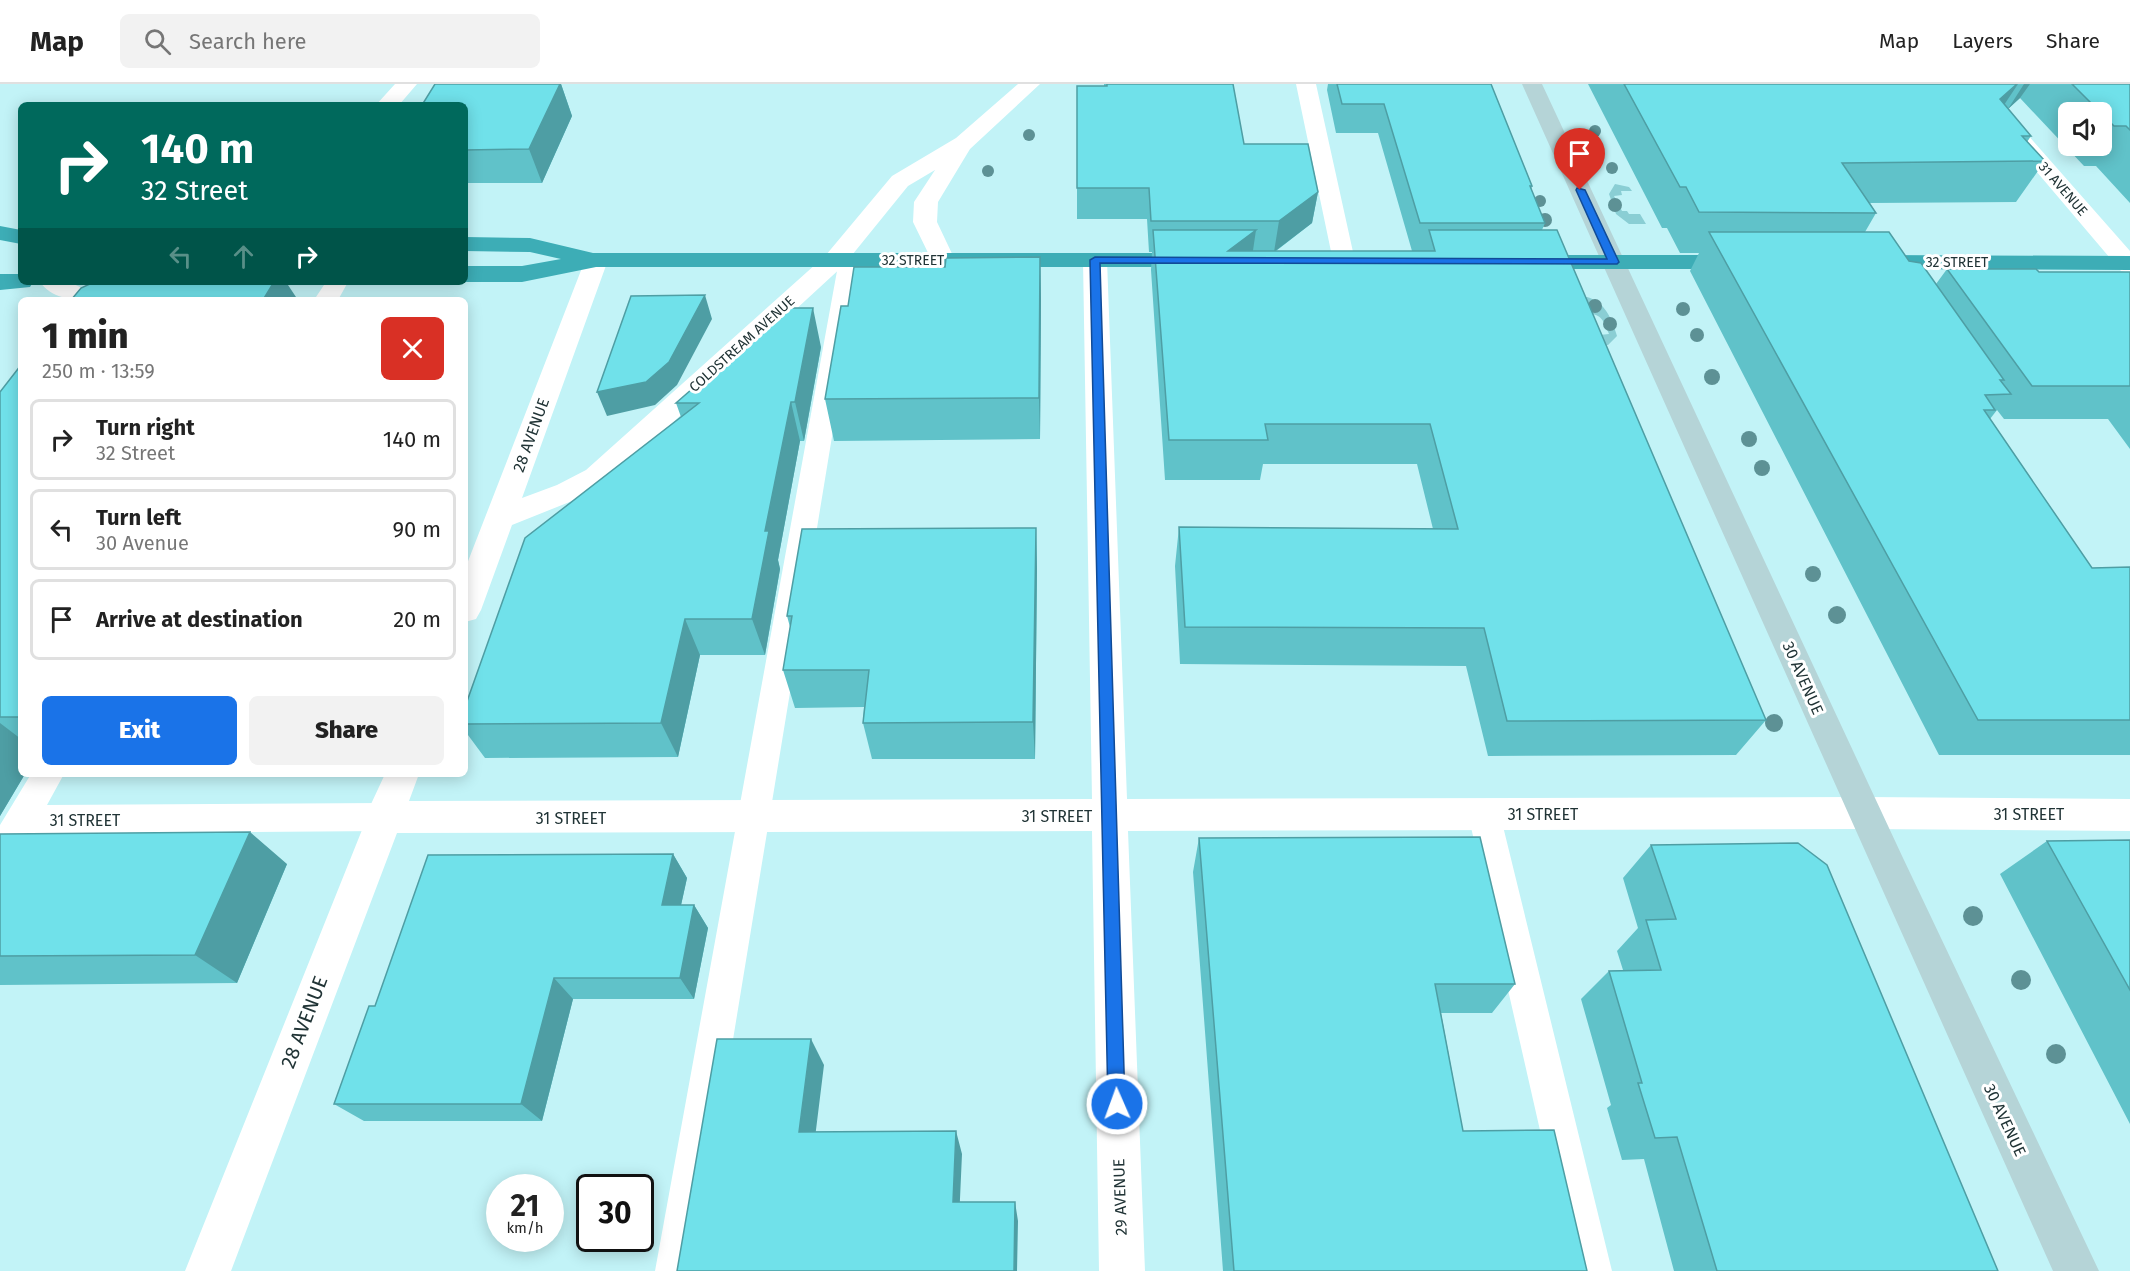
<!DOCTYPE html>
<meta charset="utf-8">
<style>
body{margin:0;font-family:"Fira Sans",sans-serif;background:#f2f2f2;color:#222;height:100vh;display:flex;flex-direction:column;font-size:22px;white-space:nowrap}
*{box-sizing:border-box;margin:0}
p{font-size:20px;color:#767676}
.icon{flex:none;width:33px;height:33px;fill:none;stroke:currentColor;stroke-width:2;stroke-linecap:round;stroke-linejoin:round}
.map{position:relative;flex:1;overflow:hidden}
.drawer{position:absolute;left:18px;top:213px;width:450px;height:480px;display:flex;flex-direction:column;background:#fff;border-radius:9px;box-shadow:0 3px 15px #0003}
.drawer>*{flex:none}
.banner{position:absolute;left:18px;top:18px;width:450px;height:183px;border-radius:9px;box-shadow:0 3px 15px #0003;background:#00695c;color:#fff;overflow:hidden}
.controls{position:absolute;left:2058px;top:18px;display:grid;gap:12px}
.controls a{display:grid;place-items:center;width:54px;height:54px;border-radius:9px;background:#fff;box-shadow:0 3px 15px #0003;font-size:30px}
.speed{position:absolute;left:486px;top:1090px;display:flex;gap:12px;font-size:30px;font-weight:700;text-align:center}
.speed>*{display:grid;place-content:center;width:78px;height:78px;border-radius:50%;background:#fff;box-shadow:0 3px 15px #0003;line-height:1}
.speed small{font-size:15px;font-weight:400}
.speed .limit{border:3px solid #111;border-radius:9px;background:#fff;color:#111}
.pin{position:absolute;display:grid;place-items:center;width:51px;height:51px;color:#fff;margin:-62px -26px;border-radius:50% 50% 50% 0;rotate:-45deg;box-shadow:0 0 6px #0007}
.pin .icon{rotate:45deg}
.me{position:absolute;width:66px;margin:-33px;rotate:358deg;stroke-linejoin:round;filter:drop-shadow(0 0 4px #0008)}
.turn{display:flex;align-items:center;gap:21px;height:126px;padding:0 24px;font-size:27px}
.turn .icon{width:78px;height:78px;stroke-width:2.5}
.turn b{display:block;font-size:42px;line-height:51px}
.lanes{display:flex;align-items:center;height:57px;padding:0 24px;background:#0003;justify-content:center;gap:30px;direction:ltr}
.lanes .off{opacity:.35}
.round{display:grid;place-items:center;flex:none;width:63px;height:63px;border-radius:9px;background:#f2f2f2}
.head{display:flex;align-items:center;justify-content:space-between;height:102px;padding:0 24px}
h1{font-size:36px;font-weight:800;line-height:45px}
.cta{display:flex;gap:12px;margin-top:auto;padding:12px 24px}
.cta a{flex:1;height:69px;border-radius:9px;background:#1a73e8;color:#fff;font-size:24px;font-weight:800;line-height:69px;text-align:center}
.cta a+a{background:#f2f2f2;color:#222}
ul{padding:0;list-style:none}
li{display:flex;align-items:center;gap:18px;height:81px;margin:0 12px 9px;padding:0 12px;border:3px solid #e0e0e0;border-radius:9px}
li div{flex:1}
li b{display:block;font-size:22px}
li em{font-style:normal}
header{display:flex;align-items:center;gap:36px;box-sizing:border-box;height:84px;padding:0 30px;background:#fff;border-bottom:2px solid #e0e0e0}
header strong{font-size:28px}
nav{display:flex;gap:33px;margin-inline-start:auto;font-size:21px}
.search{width:420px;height:54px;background:#f2f2f2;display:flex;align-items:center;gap:15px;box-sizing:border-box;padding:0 21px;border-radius:9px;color:#767676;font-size:22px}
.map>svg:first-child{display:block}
</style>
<header>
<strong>Map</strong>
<div class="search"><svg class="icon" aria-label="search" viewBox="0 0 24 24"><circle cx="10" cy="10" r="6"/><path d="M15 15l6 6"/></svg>Search here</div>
<nav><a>Map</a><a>Layers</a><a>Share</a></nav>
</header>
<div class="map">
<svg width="2130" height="1187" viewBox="0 0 2130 1187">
<rect width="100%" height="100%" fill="#c2f3f7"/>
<path fill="#8aced4" d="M1615,100L1629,103L1632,107H1621L1622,111L1614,112L1622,127H1627L1629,130H1640L1646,140H1629L1616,130L1609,110Z
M1587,213C1605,218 1612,235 1617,252L1608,261H1594L1590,252L1609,250C1603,234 1600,228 1582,230L1576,214Z"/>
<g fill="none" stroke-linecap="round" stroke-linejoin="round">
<path fill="#fff" fill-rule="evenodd" d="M1296,0H1316L1355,177L1352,182L1344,184L1336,182L1333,177Z
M850,169L858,171L861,176L695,1187H655L839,176L842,171Z
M40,198C57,198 78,195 89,212V216C71,216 51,214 40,198Z
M326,198H348L338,216H314Z
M31,690H64L47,721L383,719L395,723L399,733L395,743L383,747L30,750L12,782L0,786V741Z
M1484,716L1495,720L1500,730L1612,1187H1572L1468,730L1473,720Z"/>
<path fill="#fff" fill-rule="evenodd" d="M395,0H417L399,21H376Z
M1018,0H1040L970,65L938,118L937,138L955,176L952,181L943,183L934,181L913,138L914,118L935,86L908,102L844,181L606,400L577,415L512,441L481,526L476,535L465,538V485L587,171L596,169L605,171L608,176L522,414L557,401L586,386L826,171L892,92L956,54Z
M1962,0H1983L2130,167V189L2121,187Z
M1095,169L1104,171L1107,176L1127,715L1864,713L2130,715V747L1864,745L1128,747L1145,1187H1099L1092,747L397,749L231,1187H185L366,736L365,733L385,690H419L409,717L1092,715L1083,176L1086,171Z"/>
<path fill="#b5d4d7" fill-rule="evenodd" d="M1522,0H1542L1903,774L2099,1187H2053Z"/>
<path fill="#3dadb6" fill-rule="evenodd" d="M0,142L21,146V160L0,156Z
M465,153L530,154L593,169H1195L1204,171L1207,176L1204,181L1195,183H596L522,198H465V182H522L561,175L530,168L465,167Z
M1526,171H1738L1747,173L1750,178L1747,183L1738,185H1526L1517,183L1514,178L1517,173Z
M1874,171L2130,172V186L1874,185L1865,183L1862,178L1865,173Z
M0,190H21V198H33L30,203L0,206Z"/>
</g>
<g fill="#5d9195">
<circle cx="1595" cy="47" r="6"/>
<circle cx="1029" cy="51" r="6"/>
<circle cx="1612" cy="84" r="6"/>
<circle cx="988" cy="87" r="6"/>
<circle cx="1540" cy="117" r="6"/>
<circle cx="1615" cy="121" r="7"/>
<circle cx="1545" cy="136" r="7"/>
<circle cx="1595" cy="222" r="7"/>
<circle cx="1683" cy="225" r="7"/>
<circle cx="1610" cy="240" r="7"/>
<circle cx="1697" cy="251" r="7"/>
<circle cx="1712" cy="293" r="8"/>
<circle cx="1749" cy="355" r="8"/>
<circle cx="1762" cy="384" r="8"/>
<circle cx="1813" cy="490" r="8"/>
<circle cx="1837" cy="531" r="9"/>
<circle cx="1774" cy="639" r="9"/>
<circle cx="1973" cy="832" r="10"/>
<circle cx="2021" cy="896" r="10"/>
<circle cx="2056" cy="970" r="10"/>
</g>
<path fill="#60c2c9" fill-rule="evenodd" d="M435,0H561L572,32L542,99H465V21Z
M1104,0H1233L1244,60L1318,108L1312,139L1276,167H1412L1378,49H1336L1327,6L1328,0H1491L1532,102L1531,106L1545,139L1542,146L1766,636L1736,671L1488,672L1466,582L1180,580L1175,482L1179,443L1433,445L1417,380H1263L1260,396H1165L1151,186L1152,168H1149L1147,135H1077V2H1104Z
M1588,0H2130V119L2096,82H2084L2020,14L2008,25L2031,52L2027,58L2045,77L2016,118L1870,119L1876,129L1865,148L1909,177L1936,200L1947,185L2039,188H2130V365L2108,335H2004L1997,326L1990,335L2092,484L2130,483V671H1939L1690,187L1699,169H1680L1667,144H1662ZM2068,28H2102V62H2068Z
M1040,173L1041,215L1040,355L834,357L825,315L848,222L945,183Z
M821,263L804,357H800L778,476L780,485L765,571H700L678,673L485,674L465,647V623L681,333L676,319Z
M21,281V690H25L0,732V308Z
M1036,444L1037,484L1035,675H872L863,639L864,623L795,624L783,586L790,543L787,532Z
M0,750L287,780L237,899L0,901Z
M1199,754L1515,900L1492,929H1441L1463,1047L1587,1187H1223L1193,788Z
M2130,756V1040L2000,790L2047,757Z
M1651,761L1998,1187H1674L1644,1075L1622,1076L1607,1024L1611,1021L1581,915L1609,887L1623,886L1617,867L1638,844L1623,794Z
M673,770L687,794L681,821H694L708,844L694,915H573L542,1037H364L334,1020L375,922Z"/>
<path fill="#4e9ea4" d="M560,0H561L572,32L542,99L529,65Z
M2018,0L1992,39L2000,15Z
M2024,0H2030L2020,14L2008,25Z
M1318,108L1312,139L1274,168L1279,137Z
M1256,146L1250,187L1228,167Z
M1040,173L1041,215L1040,355L1039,314Z
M274,198H286L298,216H263Z
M705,211L712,235L677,301L655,321L607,332L597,308Z
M813,224L821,263L804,357L795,318Z
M791,318L800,357L778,476L780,485L765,571L752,535L765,447Z
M1036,444L1037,484L1035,675L1033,638Z
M685,535L700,571L678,673L661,639Z
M0,639L21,655V690H25L0,732Z
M250,748L287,780L237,899L195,871Z
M673,770L687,794L676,844L662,821Z
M694,821L708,844L694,915L680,894Z
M554,894L573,915L542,1037L521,1020Z
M811,955L824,981L813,1070L799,1048Z
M956,1047L962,1070L959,1137L953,1118Z
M1015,1118L1018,1137L1017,1187H1014Z"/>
<path fill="#70e1ea" stroke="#4e9ea4" stroke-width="1.5" d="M435,0H560L529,65L465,66V21H422Z
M1107,0H1233L1244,60H1308L1318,108L1279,137H1151L1149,104H1077V2H1107Z
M1337,0H1491L1532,102H1530L1545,139H1420L1384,20H1342Z
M1624,0H2017L2000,15L2031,52H2022L2045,77L1842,79L1876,129L1699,128L1686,103H1680Z
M2072,0H2130V46L2126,42H2114Z
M1153,146H1256L1228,167H1435L1429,146H1557L1766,636L1507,637L1484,544L1185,543L1179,443L1458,445L1430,340H1265L1268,356H1169Z
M1709,148H1889L1909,177L1921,179L2004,296H2000L2011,310L1985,311L1995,326H1984L2092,484L2130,483V636H1978Z
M1040,173L1039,314L825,315L841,222H848L854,183H945L946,174Z
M1947,185H2036L2039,188H2130V302H2032Z
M94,198H274L263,216H71L81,204Z
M705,211L669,278L646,298L597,308L631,212Z
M785,224H813L795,318H791L765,447H769L752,535H685L661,639L465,640V623L525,454L699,319H676Z
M21,281V633H0V308Z
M1036,444L1033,638L863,639L869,586H783L792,532H787L802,445Z
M250,748L195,871L0,872V750Z
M1480,753L1515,900H1435L1463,1047L1554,1046L1587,1187H1234L1199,754Z
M2130,756V906L2047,757Z
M1798,759L1827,781L1998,1187H1717L1677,1053L1655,1054L1638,999H1642L1609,887L1661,886L1646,836L1676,835L1651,761Z
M673,770L662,821H694L680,894H554L521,1020H334L369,922H375L428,771Z
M717,955H811L799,1048L956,1047L953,1118H1015L1014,1187H677Z"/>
<path fill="#1a73e8" stroke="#114b97" stroke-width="1.5" d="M1577,104L1585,106L1619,178L1617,180L1100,179L1125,1020L1123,1026L1117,1029L1111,1026L1108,1020L1090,176L1095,173L1607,175L1576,106Z"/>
<g text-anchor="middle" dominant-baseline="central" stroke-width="6" stroke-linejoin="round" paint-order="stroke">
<g font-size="14" fill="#213436" stroke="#fff">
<text transform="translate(2063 105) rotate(49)">31 AVENUE</text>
<text x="913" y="176">32 STREET</text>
<text x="1957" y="178">32 STREET</text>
<text transform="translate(742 260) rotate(-42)">COLDSTREAM AVENUE</text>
</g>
<g font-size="16" fill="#213436" stroke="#fff">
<text transform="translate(531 351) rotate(-70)">28 AVENUE</text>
<text transform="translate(1803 594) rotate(66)">30 AVENUE</text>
<text x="1543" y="730">31 STREET</text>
<text x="2029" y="730">31 STREET</text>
<text x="1057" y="732">31 STREET</text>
<text x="571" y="734">31 STREET</text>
<text x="85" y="736">31 STREET</text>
<text transform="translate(2005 1036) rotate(65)">30 AVENUE</text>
<text transform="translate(1120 1113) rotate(-92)">29 AVENUE</text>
</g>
<g font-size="20" fill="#213436" stroke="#fff">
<text transform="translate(304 938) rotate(-69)">28 AVENUE</text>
</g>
</g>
</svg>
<div class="controls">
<a><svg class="icon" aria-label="sound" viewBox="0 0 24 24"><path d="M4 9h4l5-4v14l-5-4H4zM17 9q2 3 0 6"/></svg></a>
</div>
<div class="speed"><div>21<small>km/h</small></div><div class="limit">30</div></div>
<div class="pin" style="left:1580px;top:106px;background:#d93025"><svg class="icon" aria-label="arrive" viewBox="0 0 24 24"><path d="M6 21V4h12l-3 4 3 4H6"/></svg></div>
<svg class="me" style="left:1117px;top:1020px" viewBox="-20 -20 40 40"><circle r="17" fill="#1a73e8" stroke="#fff" stroke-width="3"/><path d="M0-11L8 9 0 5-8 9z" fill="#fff"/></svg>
<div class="banner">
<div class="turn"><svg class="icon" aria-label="right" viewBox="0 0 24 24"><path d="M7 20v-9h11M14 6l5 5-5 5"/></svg><div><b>140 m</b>32 Street</div></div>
<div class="lanes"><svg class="icon off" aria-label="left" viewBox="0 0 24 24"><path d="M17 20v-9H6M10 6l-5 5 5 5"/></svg><svg class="icon off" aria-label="ahead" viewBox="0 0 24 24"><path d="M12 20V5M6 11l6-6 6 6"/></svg><svg class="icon" aria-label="right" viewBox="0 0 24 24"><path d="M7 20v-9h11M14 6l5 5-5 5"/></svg></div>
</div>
<section class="drawer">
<div class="head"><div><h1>1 min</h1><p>250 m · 13:59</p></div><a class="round" style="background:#d93025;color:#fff"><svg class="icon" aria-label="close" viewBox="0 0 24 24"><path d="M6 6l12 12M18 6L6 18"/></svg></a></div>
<ul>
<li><svg class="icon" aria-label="right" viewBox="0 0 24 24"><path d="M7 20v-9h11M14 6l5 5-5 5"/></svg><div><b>Turn right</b><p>32 Street</p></div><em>140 m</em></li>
<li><svg class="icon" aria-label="left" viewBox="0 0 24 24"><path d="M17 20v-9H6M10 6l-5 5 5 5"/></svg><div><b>Turn left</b><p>30 Avenue</p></div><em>90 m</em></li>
<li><svg class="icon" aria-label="arrive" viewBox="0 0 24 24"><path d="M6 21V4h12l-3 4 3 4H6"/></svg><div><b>Arrive at destination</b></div><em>20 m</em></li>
</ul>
<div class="cta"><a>Exit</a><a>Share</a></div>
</section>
</div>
